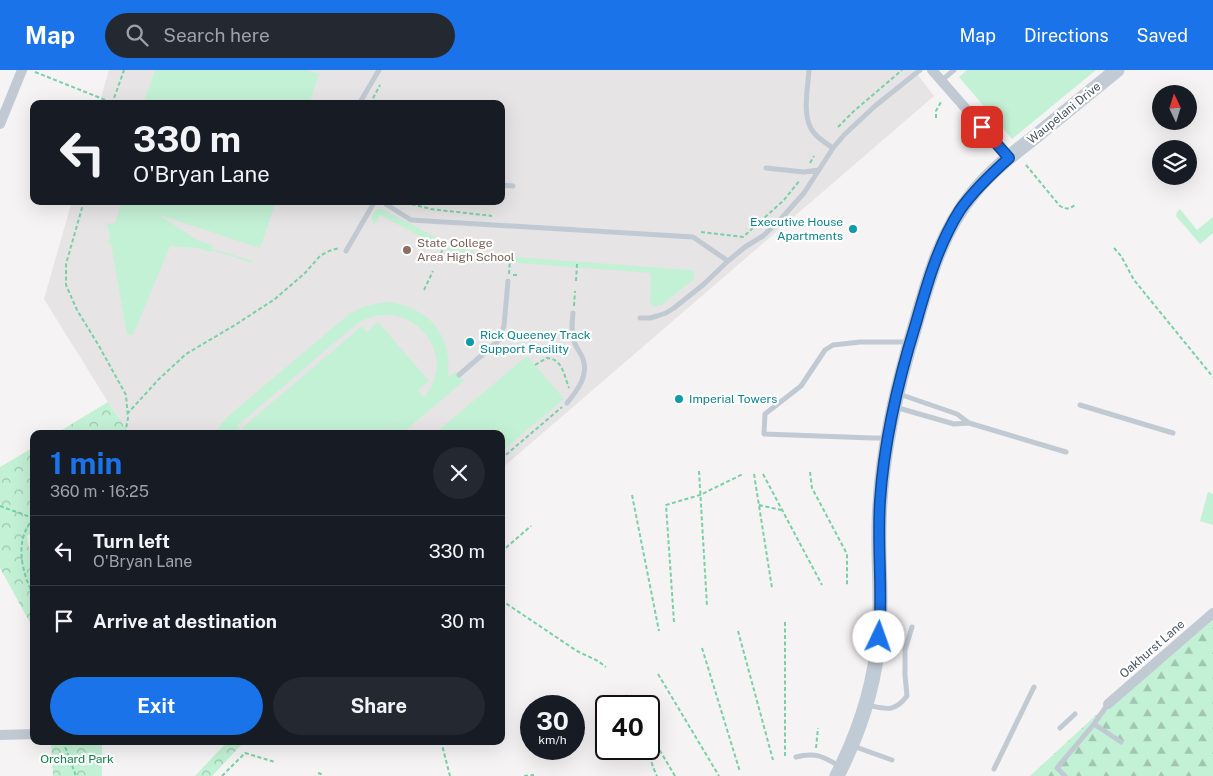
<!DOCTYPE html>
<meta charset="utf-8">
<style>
body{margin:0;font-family:"Public Sans",sans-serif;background:#242831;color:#f1f3f6;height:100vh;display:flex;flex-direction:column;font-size:19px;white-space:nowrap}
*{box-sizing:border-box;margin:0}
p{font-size:16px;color:#9ea1a6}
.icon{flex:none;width:28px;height:28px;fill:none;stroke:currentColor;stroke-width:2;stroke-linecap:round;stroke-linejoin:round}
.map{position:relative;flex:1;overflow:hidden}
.panel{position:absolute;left:30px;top:360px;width:475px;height:315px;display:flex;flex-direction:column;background:#171b24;border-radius:10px;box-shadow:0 5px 20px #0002}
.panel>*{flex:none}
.guide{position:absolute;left:30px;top:30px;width:475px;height:105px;border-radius:10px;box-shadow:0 5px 20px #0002;background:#171b24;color:#f1f3f6;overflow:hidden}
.needle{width:32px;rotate:356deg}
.tools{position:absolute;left:1152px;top:15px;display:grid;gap:10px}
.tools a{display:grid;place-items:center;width:45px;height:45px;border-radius:50%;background:#171b24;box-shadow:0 5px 20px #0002;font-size:25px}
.speed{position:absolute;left:520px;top:625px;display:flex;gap:10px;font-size:25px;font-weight:700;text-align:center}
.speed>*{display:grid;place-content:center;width:65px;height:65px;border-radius:50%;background:#171b24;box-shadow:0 5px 20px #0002;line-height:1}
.speed small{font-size:12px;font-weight:400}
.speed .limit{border:2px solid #111;border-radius:8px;background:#fff;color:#111}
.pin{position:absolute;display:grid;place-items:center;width:42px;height:42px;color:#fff;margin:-21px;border-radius:10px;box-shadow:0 2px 8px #0006}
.me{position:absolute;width:55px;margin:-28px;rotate:3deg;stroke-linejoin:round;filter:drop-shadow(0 0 4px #0008)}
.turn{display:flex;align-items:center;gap:18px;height:105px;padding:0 20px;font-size:22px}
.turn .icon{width:65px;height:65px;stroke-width:2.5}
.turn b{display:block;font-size:35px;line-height:42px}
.round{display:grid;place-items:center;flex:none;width:52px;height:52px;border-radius:26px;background:#242831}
.head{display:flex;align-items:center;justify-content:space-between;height:85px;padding:0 20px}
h1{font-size:30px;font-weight:700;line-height:38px;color:#1a73e8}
.primary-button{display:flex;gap:10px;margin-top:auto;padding:10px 20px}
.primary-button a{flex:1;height:58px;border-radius:30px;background:#1a73e8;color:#fff;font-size:20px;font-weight:700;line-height:58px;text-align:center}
.primary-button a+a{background:#242831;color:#f1f3f6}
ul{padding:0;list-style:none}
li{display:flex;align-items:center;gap:15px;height:70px;padding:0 20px;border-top:1px solid #363941}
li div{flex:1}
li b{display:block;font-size:19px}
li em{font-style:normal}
header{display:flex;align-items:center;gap:30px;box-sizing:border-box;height:70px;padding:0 25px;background:#1a73e8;color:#fff}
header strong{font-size:24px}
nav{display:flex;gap:28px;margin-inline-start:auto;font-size:18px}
.search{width:350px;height:45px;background:#242831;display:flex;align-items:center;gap:12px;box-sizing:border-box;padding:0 18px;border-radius:28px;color:#9ea1a6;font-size:19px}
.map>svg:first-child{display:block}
</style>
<header>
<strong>Map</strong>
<div class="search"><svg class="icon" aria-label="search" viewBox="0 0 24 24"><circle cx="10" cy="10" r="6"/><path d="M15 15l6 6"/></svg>Search here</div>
<nav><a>Map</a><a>Directions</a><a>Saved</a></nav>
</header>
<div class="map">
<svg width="1213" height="706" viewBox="0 0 1213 706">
<defs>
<pattern id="forest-firs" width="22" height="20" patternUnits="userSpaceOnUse" patternTransform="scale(1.25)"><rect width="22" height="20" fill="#c3f1d5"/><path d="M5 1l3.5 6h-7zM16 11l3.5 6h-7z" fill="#a0c6b0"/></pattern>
<pattern id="park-crowns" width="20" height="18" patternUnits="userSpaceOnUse" patternTransform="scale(1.25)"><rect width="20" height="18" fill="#c3f1d5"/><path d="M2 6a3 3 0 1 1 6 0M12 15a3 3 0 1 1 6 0" fill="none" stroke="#a0c6b0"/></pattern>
</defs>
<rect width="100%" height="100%" fill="#f5f3f3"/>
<path fill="#e6e4e5" d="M109,0H914L934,26L501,399V364H130L108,332L44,229L72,131H501V34H99Z"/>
<path fill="#c3f1d5" d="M155,0H307L319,4L309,34H143Z
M967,0H1096L1012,69L959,7Z
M121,131H276L260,178L157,144L199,171L212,175L213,179L253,191V193L212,180L211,182L197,178L170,176L133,265L127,264L111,174L108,173L110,168L107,154L115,153L122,132Z
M378,139H382L446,173L470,181L489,185L689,200H693L695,207L693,210L661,235L654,237L650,233L651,203L493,191L468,187L453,182L439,176L380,145L375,155C370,149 371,143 378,139Z
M1180,139L1197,160L1213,147V163L1200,174L1176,146L1177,142Z
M390,232C431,239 452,266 448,307L456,301L464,311L401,364H382L422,329L381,364H247L242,358L362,256L367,262L378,252L429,311L418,320L424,327C463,282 404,219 354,256L237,356L243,364H214L226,348L348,245C363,236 373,233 390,232Z
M527,286L564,329L501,382V364H434Z
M1208,422L1213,424V455L1200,451Z"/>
<path fill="url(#forest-firs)" d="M1213,543V706H1030L1108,634Z"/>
<path fill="url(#park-crowns)" d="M108,332L130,364H55Z
M34,377V462L27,466L34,506V560L0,498V397Z
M51,671H102V706H53Z
M228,671H245L212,706H195Z"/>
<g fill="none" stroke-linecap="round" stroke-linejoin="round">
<path stroke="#7ad0a6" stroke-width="2" stroke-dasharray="4 2.5" stroke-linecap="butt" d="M35,2L113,33
M112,34L124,0
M370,34L380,15
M936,48V41L942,30
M838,57L854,41L902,0
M810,93L814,86
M1026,95L1060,136C1067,140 1070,139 1076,134
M84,131L66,194V215L77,240L99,276L126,325L128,348L125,364
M399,131L431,139L492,146
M701,162L743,167L784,130L800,110
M1114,178L1121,186L1134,210L1213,307
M438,190L445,174
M509,204L510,189
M513,205H519
M576,211L577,194
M424,220L433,201
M574,236L575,221
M535,295L547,288C563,289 564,306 569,318
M127,344L159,309L186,284L235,255L275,229L305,203L320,186L329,181L339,178
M501,389L562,337
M699,401L707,536
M810,402L812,418L847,484V515
M754,404L772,518
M763,404L822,515
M632,425L659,561
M759,435L781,440
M0,436L33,448
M34,448C13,471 22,502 34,527
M501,482L531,456
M501,530L577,581L598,591L606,597
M674,552L666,435L700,425L743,404
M738,561L773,690
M702,578L740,702
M658,604L719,706
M626,625L633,636
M649,661L653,669C650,687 649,689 657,706
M653,669L675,706
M63,671L76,706
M441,671L450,706
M816,678L818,658
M785,686V552
M318,703L321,704L322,706
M222,706L245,683L275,692
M524,706L534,705"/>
<path stroke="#c1cad2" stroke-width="5" d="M809,0C808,18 801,48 814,63C819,69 827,74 833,78
M942,10L954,0
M359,34L379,0
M766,98L804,102L819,100
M501,115L513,116
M381,131L411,150L693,167L728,191
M346,181L375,131
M640,248H650L657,246L666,243L674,238L704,214L728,191L745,177L763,166L779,151L804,123L833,78L844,65L875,36L920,0
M459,305L498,271L504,256L508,211
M899,324L957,344L969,353L1066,382
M567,333C577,321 589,305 583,289C581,283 576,278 574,271C571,262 572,253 573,243
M1080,335L1173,363
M895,337L954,354L969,353
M887,368H872L764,364L765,344L801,316L825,280L833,275L860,272H908
M867,635C886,639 894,643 907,626L905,605V580L912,557
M1094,654L1121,672
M1060,658L1075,644
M853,676L892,690
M796,687C814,682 823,686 839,696
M994,699L1034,617
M1065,706L1057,698L1094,654L1108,634"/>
<path stroke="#c1cad2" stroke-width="10" d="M932,0L1009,88
M0,54L22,0
M1108,634L1213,543
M0,665L34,664"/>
<path stroke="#c1cbd6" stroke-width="15" d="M837,706C860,661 876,612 879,561C882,526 878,492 879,457C880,387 896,320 916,253C929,207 942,160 974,122C992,100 1014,83 1036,66C1063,44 1090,22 1117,0"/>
</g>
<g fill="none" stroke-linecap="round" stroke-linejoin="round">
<defs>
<path id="route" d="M879,567C883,522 877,476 880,431C884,370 898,311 916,253C927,214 938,175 960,140C974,120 991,104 1009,88L982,57"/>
</defs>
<use href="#route" stroke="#114b97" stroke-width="12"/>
<use href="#route" stroke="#1a73e8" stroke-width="9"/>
</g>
<g fill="#0f9aa8" stroke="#fff" stroke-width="2">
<circle cx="853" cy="159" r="5"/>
<circle cx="470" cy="272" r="5"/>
<circle cx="679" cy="329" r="5"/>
</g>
<circle fill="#8d6e63" stroke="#fff" stroke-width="2" cx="407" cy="180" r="5"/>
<g text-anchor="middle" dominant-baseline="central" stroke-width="4.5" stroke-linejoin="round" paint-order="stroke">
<g font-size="12" fill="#4a5661" stroke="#fff">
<text transform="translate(1064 43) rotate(-39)">Waupelani Drive</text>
<text transform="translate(1152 579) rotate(-41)">Oakhurst Lane</text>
</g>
<g font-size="12" fill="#0d838f" stroke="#fff" text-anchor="start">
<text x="843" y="152" text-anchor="end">Executive House<tspan x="843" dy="14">Apartments</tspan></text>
<text x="480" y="265">Rick Queeney Track<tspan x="480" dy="14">Support Facility</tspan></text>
<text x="689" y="329">Imperial Towers</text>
</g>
<g font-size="12" fill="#785e54" stroke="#fff" text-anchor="start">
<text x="417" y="173">State College<tspan x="417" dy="14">Area High School</tspan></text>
</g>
<g font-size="12" fill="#17864f" stroke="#fff">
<text x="77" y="689">Orchard Park</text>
</g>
</g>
</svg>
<div class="tools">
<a><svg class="needle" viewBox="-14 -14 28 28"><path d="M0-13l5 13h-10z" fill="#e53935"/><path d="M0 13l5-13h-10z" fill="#9ea1a6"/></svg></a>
<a><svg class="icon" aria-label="layers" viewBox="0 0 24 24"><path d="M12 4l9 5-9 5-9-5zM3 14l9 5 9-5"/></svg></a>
</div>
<div class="speed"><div>30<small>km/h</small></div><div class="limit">40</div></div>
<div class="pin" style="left:982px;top:57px;background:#d93025"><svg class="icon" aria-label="arrive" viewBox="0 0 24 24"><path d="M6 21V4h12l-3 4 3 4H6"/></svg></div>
<svg class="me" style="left:879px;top:567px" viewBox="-20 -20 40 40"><circle r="19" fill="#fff"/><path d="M0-13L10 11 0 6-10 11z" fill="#1a73e8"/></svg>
<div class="guide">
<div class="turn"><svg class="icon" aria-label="left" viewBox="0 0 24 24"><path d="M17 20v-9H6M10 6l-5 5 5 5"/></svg><div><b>330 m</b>O'Bryan Lane</div></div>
</div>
<section class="panel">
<div class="head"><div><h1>1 min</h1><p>360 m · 16:25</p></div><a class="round"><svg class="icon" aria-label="close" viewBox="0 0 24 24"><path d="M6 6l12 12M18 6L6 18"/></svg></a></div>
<ul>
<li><svg class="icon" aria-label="left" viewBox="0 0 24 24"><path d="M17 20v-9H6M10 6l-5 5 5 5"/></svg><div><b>Turn left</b><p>O'Bryan Lane</p></div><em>330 m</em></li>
<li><svg class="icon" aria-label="arrive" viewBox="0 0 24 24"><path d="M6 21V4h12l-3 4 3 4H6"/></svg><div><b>Arrive at destination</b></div><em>30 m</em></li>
</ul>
<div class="primary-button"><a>Exit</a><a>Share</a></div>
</section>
</div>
